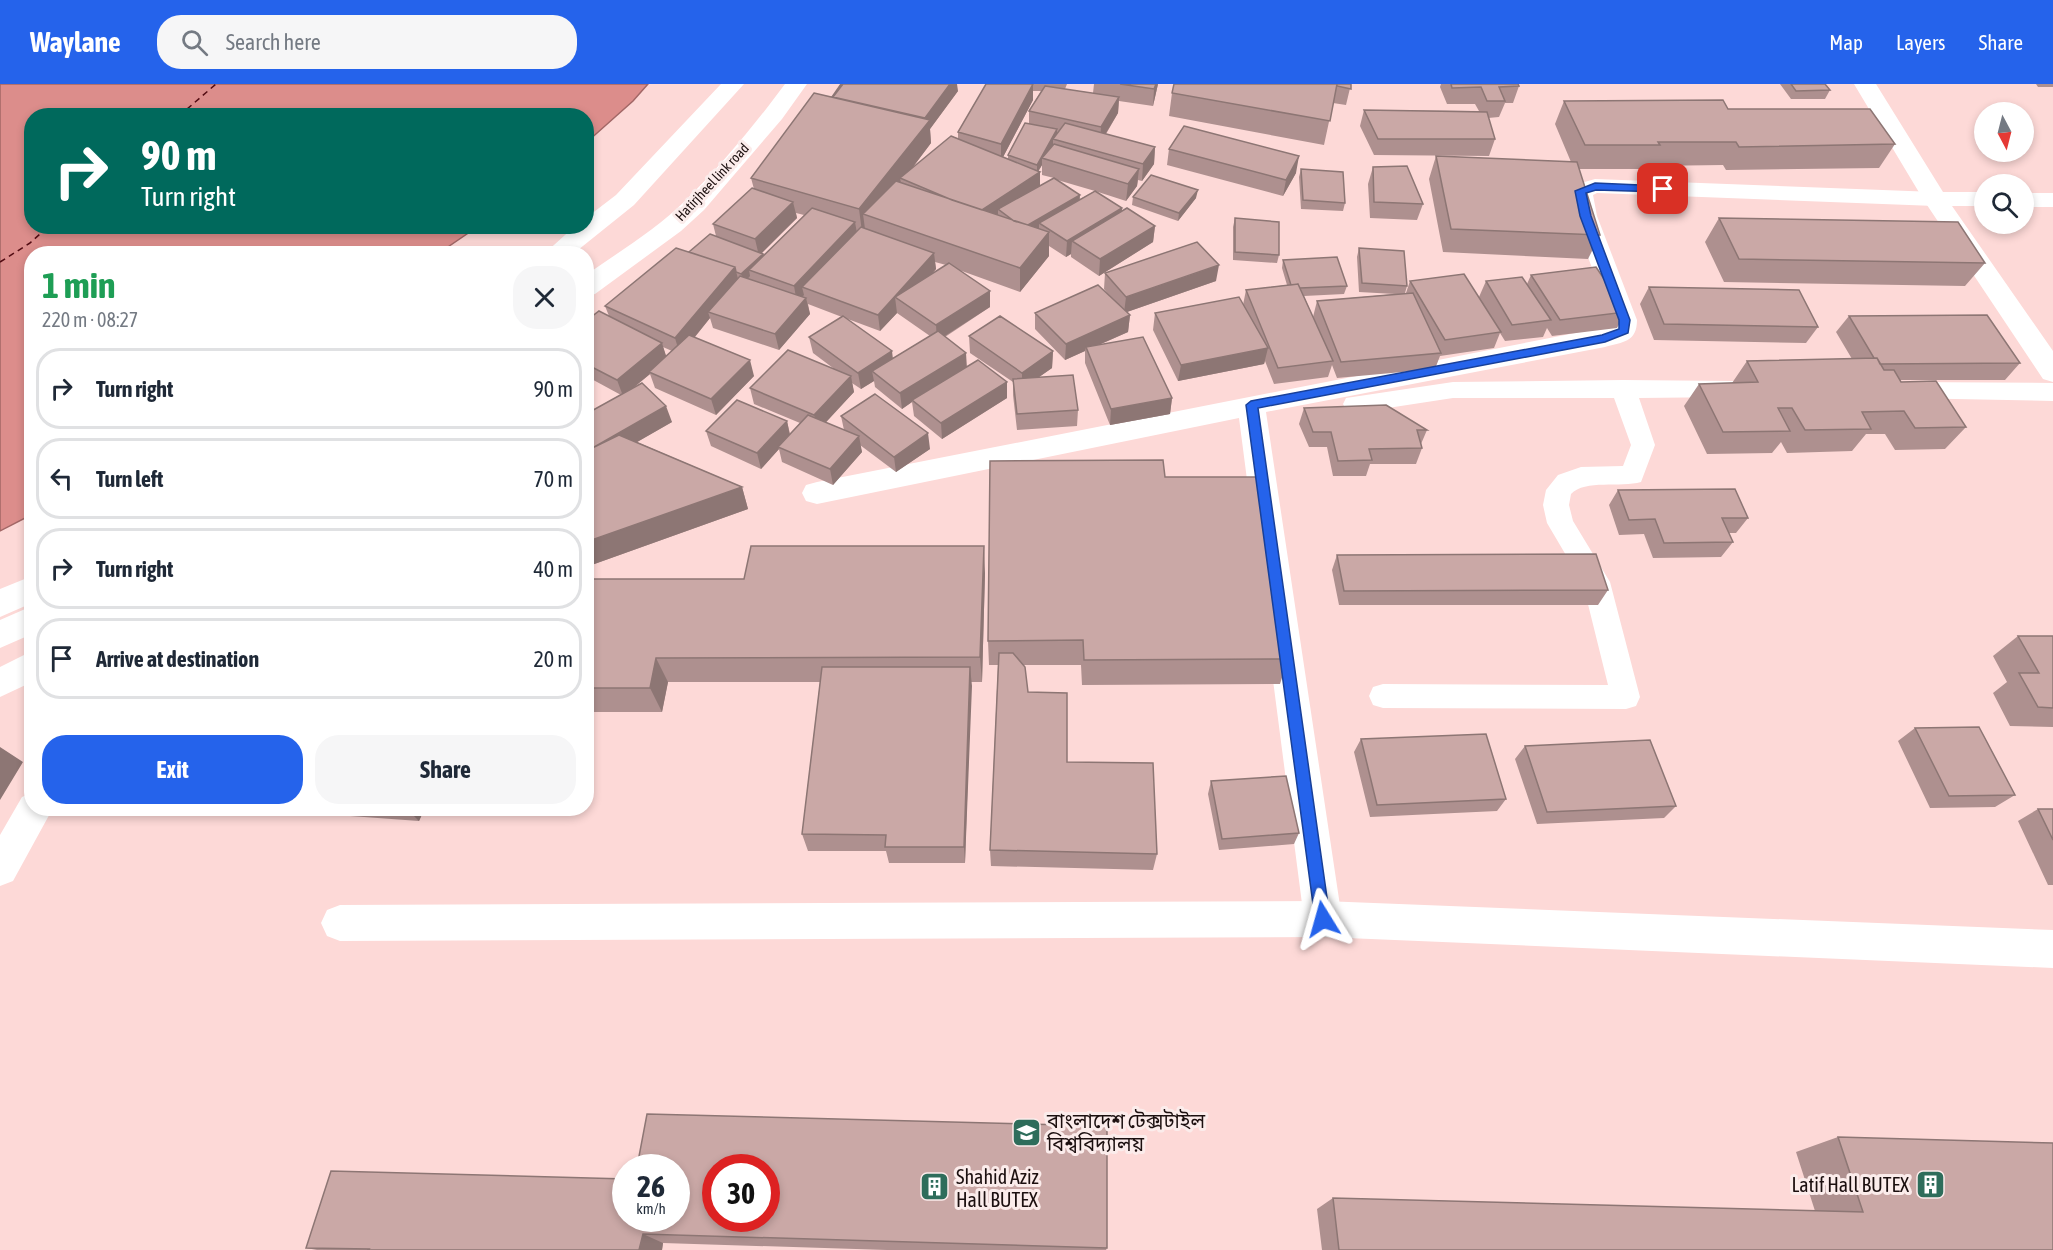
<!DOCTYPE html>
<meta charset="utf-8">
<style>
body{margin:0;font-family:"Asap Condensed","Noto Sans Bengali",sans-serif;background:#f6f6f7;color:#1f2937;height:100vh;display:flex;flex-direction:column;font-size:22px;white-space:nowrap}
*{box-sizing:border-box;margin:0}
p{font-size:20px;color:#747a83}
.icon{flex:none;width:33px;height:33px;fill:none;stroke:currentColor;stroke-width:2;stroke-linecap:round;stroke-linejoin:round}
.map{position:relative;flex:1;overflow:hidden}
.details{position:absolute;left:24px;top:162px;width:570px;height:570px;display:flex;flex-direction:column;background:#fff;border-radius:24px;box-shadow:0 3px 9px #0003}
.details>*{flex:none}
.hud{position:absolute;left:24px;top:24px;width:570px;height:126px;border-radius:24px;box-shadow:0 3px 9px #0003;background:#00695c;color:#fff;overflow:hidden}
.needle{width:39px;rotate:173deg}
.tools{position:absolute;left:1974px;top:18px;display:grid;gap:12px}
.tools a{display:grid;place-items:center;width:60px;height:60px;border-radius:50%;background:#fff;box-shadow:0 3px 9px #0003;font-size:30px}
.speed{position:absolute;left:612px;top:1070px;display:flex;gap:12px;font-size:30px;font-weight:700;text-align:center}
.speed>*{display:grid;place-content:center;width:78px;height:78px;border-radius:50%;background:#fff;box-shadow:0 3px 9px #0003;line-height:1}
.speed small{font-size:15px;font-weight:400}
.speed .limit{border:9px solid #d22;background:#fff;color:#111}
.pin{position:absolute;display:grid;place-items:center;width:51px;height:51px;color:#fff;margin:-26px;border-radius:12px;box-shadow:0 3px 9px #0006}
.me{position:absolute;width:66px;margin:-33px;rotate:352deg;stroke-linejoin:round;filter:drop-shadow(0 0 4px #0008)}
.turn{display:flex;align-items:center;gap:21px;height:126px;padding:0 18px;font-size:27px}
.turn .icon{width:78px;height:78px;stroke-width:2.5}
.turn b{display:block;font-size:42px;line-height:51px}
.round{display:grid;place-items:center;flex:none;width:63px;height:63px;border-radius:24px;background:#f6f6f7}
.summary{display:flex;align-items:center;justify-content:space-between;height:102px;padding:0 18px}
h1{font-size:36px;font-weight:700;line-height:45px;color:#1e9e55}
.action{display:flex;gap:12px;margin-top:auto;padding:12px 18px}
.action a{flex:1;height:69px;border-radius:24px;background:#2563eb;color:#fff;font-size:24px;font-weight:700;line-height:69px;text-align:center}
.action a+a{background:#f6f6f7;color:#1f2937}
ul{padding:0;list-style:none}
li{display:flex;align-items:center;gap:18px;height:81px;margin:0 12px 9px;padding:0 6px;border:3px solid #e0e1e3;border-radius:24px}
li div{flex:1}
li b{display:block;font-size:22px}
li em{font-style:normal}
header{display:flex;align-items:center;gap:36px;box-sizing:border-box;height:84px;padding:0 30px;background:#2563eb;color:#fff}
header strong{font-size:28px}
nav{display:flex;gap:33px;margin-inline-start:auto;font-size:21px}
.search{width:420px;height:54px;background:#f6f6f7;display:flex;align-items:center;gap:15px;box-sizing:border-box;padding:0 21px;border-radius:24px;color:#747a83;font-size:22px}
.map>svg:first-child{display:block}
</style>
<header>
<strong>Waylane</strong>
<div class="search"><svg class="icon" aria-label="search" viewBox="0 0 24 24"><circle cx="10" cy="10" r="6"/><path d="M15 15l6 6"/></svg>Search here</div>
<nav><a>Map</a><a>Layers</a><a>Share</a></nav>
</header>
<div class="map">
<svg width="2053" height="1166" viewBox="0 0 2053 1166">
<rect width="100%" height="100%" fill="#fdd9d7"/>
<path fill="#dc8d8b" stroke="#a26766" stroke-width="1.5" d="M0,0H648L633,17L587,58L586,32H32V142L477,143L439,169L32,170L31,431L0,447Z"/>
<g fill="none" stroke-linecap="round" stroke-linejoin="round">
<path stroke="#530c13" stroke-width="1.5" stroke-dasharray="6 4.5" stroke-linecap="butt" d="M179,32L216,0
M0,178L30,159L49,142"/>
<path fill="#fff" fill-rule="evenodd" d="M1623,296L1733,297L1741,299L1745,305L1741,311L1733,313L1639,314L1655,361L1641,398C1621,404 1585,395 1571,410L1569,421L1573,437L1610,498L1640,613L1636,622L1626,625L1383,624L1373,621L1369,612L1373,603L1383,600L1608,601L1583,500L1547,439L1543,421L1546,406L1558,391L1581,383L1623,382L1631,361L1614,314H1453L1355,329L1346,326L1343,320L1346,314L1453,298Z
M1902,298L2053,299V317L1902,314L1894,312L1890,306L1894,300Z"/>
<path fill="#fff" fill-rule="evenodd" d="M721,0H744L634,121L573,170H544L575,142H586V134L616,111Z
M32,492V519L0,533V505Z"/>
<path fill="#fff" fill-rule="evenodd" d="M1595,95L1935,108L1944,110L1947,115L1944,120L1935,122L1597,109L1593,111L1597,132L1637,236C1637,258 1623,258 1605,263L1266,328L1342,835L1336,848L1323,853L1310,848L1304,835L1239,334L817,420L806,417L802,409L806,401L817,398L1611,242V236L1573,132L1568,107L1571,102Z
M32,709V724H53L13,797L0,802V751L22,713Z"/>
<path fill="#fff" fill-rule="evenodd" d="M1854,0H1876L1943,108H1984V122H1952L2053,267V298L2043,295L1923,115Z
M2024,109H2053V123H2024Z
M1323,817L2053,846V884L1323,853L340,857L327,852L321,839L327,826L340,821Z"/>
<path fill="#fff" fill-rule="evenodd" d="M785,0H807L782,35L704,126L681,147L595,210L586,212V191C620,167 657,145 686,116C720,83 757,38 785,0Z
M32,522V550L0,564V536Z
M32,567V598L0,613V583Z"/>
</g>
<path fill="#ae908f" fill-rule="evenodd" d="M986,0H1067L1065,5L1093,9L1094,0H1158L1153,22L1119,17L1118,29L1106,50L1155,63L1154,80L1142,97L1138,96L1137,102L1126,117L1095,107L1122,124V127L1155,142L1153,158L1099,192L1071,173V170L1066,173L1049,162V172L1020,208L959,186L990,223L945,253L967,283L1007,298V314L942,355L914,332L912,318L902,325L875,303L874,297L861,305L852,299L854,308L825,338L844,346L841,332L930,365L896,388L860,361L862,368L833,401L782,378L779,365L761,385L711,362L706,347L787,337L790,350L800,339L754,320L750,304L833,284L813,269L809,253L842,233L808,220L810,230L779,266L713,244L710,234L695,253L754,292L716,331L655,304L650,290L632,305L672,338L637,358L742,403L748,425L586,483V330L621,311L586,292V237L609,232L605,222L716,152L713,140L754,105L751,94L832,13L958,7L930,45L931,59L912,84L958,55V48ZM1033,7H1041L1029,27V39L1008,71V76L1003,73L1033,16ZM1042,81V91L1054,94L1040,102L1038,88ZM1054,95L1095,107L1080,115ZM796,129L804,131L763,172V170L761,169L797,134ZM935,178L946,181L931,191L936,185ZM897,229L930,252L893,274L845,234L880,247ZM663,263L672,267L666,272Z
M1351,0L1346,21L1333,19L1324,61L1169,32L1172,9Z
M1441,0H1518L1519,2L1513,19H1505L1499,33L1488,34L1495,55L1489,72L1374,71L1360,42L1364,26L1479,27L1475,20H1447L1440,3Z
M1780,0H1825L1830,6L1825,15H1791Z
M2036,0H2053V3H2038Z
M1564,17L1728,25L1895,60L1879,84L1726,86L1723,81L1649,82L1648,85H1579L1600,151L1588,175L1443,168L1429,95L1436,72L1571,78L1555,40Z
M1169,65L1296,89L1283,112L1167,81Z
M1373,83L1423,120L1417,136L1370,134L1368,100Z
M1301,85L1345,119L1343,127L1301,125L1299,93Z
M1133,113L1196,114L1178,137L1132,121Z
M1235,134L1279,171L1277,179L1233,176V143Z
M1719,134L1985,179L1965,202L1724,198L1705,158Z
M1359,164L1407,202L1405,209H1406L1410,197L1479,213L1486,197L1527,200L1531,191L1626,228L1617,244L1552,252L1547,244L1543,253L1505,257L1500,249L1494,264L1440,272L1435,285L1337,294L1332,281L1328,293L1274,300L1265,277L1264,280L1178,297L1153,246L1155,229L1243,221L1246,206L1287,201L1282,184L1283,176L1347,202L1344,210L1304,212L1313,233L1317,217L1395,210L1359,208L1357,173Z
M1105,189L1216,197L1127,228L1130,231L1128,248L1101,260L1172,314L1170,330L1110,341L1085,279V267L1065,276L1035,245V229L1111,214L1104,205Z
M1649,203L1818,243L1806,259L1654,256L1640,220Z
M1849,232L2020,279L2005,296H1900L1901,298L1966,343L1945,365L1895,366L1885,350H1866L1852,367L1787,369L1781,358L1772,369L1707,370L1684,322L1699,300L1732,299L1747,277L1852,275L1836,248Z
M969,252L1053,267L1052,284L1039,293L1078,326L1077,342L1017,346L1013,311V298L970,269Z
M1304,324L1427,346L1421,360L1422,364L1416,380H1370L1366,392H1333L1327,363H1309L1299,340Z
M1165,393L1288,575L1280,600L1082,601L1081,581H1023L1028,608L1067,678L1157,770L1153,786L991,782L990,766L998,581H989L988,557Z
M1618,406L1748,434L1736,449H1729L1733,458L1721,473L1653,474L1644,450L1619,451L1609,421Z
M1337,471L1608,506L1598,521H1339L1332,486Z
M985,489L982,598H971L965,779H889L886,767H808L802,750L820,598H668L662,628H586V495H744Z
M2018,552H2053V643L2010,642L1993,609L2007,598L1993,572Z
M1915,644L2015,711L1995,723L1930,724L1898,657Z
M1361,655L1506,715L1497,727L1370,733L1354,668Z
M1525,662L1676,722L1664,734L1537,740L1515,675Z
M1211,697L1299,749L1294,760L1219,766L1208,710Z
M240,724H425L419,737Z
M2038,725H2053V801H2048L2018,737Z
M1838,1053L2053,1166H1322L1317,1125L1333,1114L1815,1127L1796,1068Z
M331,1087L1107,1164L1106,1166H887L663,1159L662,1166H317L306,1164Z"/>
<path fill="#8d7674" d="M950,0H957L958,7L930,45L931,59L904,95L900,94L901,99L863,130L865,145L862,148L859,125L926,41L925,34Z
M1033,0V16L1001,77V60Z
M1156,0H1158L1153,22L1154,5Z
M1119,13L1118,29L1100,59L1101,43Z
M1057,45V53L1053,55V61L1045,75L1042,74V81L1037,89V81Z
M1155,63L1154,80L1142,97L1143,80Z
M1299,72L1296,89L1283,112L1286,96Z
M1139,85L1137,102L1126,117L1128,100Z
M1040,88V105L998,125V132L979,127Z
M1198,106L1196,114L1178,137L1179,129Z
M1080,111L1079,128L1039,139V151L1024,143Z
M793,118L797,134L759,172L755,155Z
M1122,124L1121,141L1072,157L1071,170L1066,173L1067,157Z
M855,138L858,155L802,203L804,211L797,219L794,202Z
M1155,142L1153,158L1099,192L1100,175Z
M1049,148V172L1020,208V184Z
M934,169L936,185L905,220L895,213L897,229L880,247L878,231Z
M763,170L765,178L749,186L750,192L744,199L741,190Z
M1219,181L1216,197L1124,229L1126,213Z
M735,183L739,199L708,228L710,234L680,271L675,254Z
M990,207V223L937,257L936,241Z
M806,214L810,230L779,266L775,250Z
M1130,231L1128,248L1087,266L1086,263L1085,267L1065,276L1066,260Z
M662,259L667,275L649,288L650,290L623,312L617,296Z
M1268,264L1264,280L1178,297L1181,281Z
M892,267L894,284L872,287L874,297L861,305L858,289Z
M1053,267L1052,284L1022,305V289Z
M966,269L967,285L912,316V318L902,325L900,309Z
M750,276L754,292L716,331L711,315Z
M851,292L854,308L818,347L814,331Z
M1007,298V314L942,355L941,339Z
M1172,314L1170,330L1110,341L1111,325Z
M666,322L672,338L597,381L589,366Z
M787,337L790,352L778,363L779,365L761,385L757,369Z
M928,349L930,365L896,388L894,373Z
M859,352L862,368L833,401L830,385Z
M742,403L748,425L586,483V458Z
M984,462L985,489L982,598L980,573Z
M656,574L668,598L662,628L650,604Z
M970,583L972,602L965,779L964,763Z
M0,663L23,678L0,716Z
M406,724H425L419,737Z
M643,1150L663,1159L662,1166H639Z"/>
<path fill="#caa8a6" stroke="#8d7674" stroke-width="1.5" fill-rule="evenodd" d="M841,0H843L833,13H832Z
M843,0H950L925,34L833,13Z
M986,0H1033L1001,60L958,48Z
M1120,0H1156L1154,5Z
M1174,0H1337L1330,37L1172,9Z
M1337,0H1351V5L1337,2Z
M1451,0H1518L1519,2L1499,3L1505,17H1487L1481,3L1452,4Z
M1791,0H1825L1830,6L1796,7Z
M1045,2L1119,13L1101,43L1029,27Z
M814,9L930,36L859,125L751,94Z
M1723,16L1728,25H1870L1895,60L1739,63L1736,58H1658L1660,61H1585L1564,17Z
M1364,26L1487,28L1495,55H1378Z
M1025,39L1057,45L1037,81L1008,71Z
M1065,39L1155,63L1143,80L1053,55Z
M1184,42L1299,72L1286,96L1169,65Z
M951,52L1040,88L982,126L952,116L900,94Z
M1054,60L1139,85L1128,100L1042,74Z
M1436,72L1577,78L1600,151L1451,145Z
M1407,82L1423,120L1374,118L1373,83Z
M1301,85L1343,88L1345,119L1303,116Z
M1151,91L1198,106L1179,129L1133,113Z
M1054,94L1080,111L1028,141L1014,137L998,125Z
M896,97L1049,148L1020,184L863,130Z
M752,104L793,118L755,155L713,140Z
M1095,107L1122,124L1067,157L1039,139Z
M812,124L855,138L794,202L749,186Z
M1127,124L1155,142L1100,175L1072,157Z
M1235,134L1279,138V171L1235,168Z
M1719,134L1958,138L1985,179L1739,175Z
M861,143L934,169L878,231L802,203Z
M710,150L763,170L741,190L736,188L735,183L689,168Z
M1197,158L1219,181L1126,213L1105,189Z
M676,164L735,183L675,254L605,222Z
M1359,164L1404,167L1407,202L1362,199Z
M1337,173L1347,202L1300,204L1298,200L1291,201L1283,176Z
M949,179L990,207L936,241L895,213Z
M1596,183L1626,228L1560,236L1531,191Z
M1464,190L1501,248L1445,256L1410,197Z
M740,192L806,214L775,250L708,228Z
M1522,193L1551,236L1512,241L1486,197Z
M1298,200L1333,277L1278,284L1246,206Z
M1098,201L1130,231L1066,260L1035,229Z
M1649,203L1799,206L1818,243L1664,240Z
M1413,209L1441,269L1341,278L1317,217Z
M1239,213L1268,264L1181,281L1155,229Z
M599,227L662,259L617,296L586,280V237Z
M1987,231L2020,279L1880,280L1877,274H1874L1849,232Z
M843,232L892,267L858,289L809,253Z
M1000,232L1053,267L1022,289L969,252Z
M938,247L966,269L900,309L872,287Z
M689,251L750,276L711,315L649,288Z
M1143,253L1172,314L1111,325L1086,263Z
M788,266L851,292L814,331L750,304Z
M1877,274L1884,286H1894L1901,298L1936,297L1966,343L1915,344L1904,327L1862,328L1871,345L1805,346L1792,324H1778L1790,347L1723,348L1699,300L1758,298L1747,277Z
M978,276L1007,298L941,339L912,316Z
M1073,291L1078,326L1017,330L1013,295Z
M642,299L666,322L589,366L586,363V330Z
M875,310L928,349L894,373L841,332Z
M737,316L787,337L757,369L706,347Z
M1386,321L1427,346H1417L1422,364L1369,365L1372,376L1338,377L1331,348H1313L1304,324Z
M808,331L859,352L830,385L778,363Z
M619,351L742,403L586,458V367Z
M1163,376L1165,393H1259L1288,575L1084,576L1083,556L988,557L990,377Z
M1735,405L1748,434H1722L1733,458L1664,459L1655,435L1629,436L1618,406Z
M751,462H984L980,573L656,574L650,604H586V495H744Z
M1596,470L1608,506L1344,507L1337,471Z
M2018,552H2053V624L2038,623L2019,589H2039Z
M999,569H1013L1025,583L1028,608L1067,609V678L1153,679L1157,770L990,766Z
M822,583H970L964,763H885L886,751L802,750Z
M1979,643L2015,711L1949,712L1915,644Z
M1486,650L1506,715L1377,721L1361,655Z
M1650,656L1676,722L1547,728L1525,662Z
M1286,692L1299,749L1222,755L1211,697Z
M2038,725H2053V756Z
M647,1030L1107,1042V1164L643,1150L639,1166H368L369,1165L306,1164L331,1087L626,1095V1134H676V1083H637ZM716,1083H766V1134H716Z
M1838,1053L2053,1059V1166H1339L1333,1114L1863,1128Z"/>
<path fill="#2563eb" stroke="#184099" stroke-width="1.5" d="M1595,99L1663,102L1668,105L1663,108L1596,106L1586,109L1591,132L1630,236L1628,249L1605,258L1258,324L1330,835L1328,841L1323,843L1317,841L1315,835L1246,321L1251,317L1602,251L1619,245V236L1580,132L1575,107Z"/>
<defs>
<symbol id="university-square" viewBox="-11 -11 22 22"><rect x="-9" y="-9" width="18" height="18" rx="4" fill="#2e6d5b" stroke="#fbeceb"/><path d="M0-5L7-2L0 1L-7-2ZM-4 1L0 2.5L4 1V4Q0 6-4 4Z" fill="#fff"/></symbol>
<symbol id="building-square" viewBox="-11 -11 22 22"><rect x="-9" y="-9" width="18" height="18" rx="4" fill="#2e6d5b" stroke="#fbeceb"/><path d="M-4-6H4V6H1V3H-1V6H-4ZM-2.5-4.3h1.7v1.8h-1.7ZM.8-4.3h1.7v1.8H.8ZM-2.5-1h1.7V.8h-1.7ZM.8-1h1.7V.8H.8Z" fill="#fff"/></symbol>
</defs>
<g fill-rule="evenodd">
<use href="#university-square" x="1010" y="1032" width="33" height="33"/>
<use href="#building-square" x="1914" y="1084" width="33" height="33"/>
<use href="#building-square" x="918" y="1086" width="33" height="33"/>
</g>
<g text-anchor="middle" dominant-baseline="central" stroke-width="6" stroke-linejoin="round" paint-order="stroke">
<g font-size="14" fill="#1b0f0f" stroke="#fbeceb">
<text transform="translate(712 98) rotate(-47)">Hatirjheel link road</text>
</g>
<g font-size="20" fill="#1b0f0f" stroke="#fbeceb" text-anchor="start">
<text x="1047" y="1036">বাংলাদেশ টেক্সটাইল<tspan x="1047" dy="23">বিশ্ববিদ্যালয়</tspan></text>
<text x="956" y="1092">Shahid Aziz<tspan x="956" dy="23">Hall BUTEX</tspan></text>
<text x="1909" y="1100" text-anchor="end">Latif Hall BUTEX</text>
</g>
</g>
</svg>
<div class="tools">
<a><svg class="needle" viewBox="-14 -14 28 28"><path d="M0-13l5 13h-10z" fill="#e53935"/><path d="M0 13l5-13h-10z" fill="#747a83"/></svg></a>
<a><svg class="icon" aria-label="search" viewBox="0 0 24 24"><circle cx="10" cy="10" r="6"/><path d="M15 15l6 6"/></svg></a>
</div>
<div class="speed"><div>26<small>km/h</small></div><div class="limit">30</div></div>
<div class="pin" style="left:1663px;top:105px;background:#d93025"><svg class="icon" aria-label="arrive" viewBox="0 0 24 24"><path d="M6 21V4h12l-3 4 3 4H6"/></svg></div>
<svg class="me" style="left:1323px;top:835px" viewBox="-20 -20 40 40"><path d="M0-17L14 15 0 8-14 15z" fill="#2563eb" stroke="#fff" stroke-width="4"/></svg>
<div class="hud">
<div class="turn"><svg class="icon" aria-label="right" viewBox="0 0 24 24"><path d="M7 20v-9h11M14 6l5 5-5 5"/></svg><div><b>90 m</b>Turn right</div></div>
</div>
<section class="details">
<div class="summary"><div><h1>1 min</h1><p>220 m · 08:27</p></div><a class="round"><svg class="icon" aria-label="close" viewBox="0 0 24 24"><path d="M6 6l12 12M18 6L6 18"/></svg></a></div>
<ul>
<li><svg class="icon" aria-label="right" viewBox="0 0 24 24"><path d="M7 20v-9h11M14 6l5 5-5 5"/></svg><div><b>Turn right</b></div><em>90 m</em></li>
<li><svg class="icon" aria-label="left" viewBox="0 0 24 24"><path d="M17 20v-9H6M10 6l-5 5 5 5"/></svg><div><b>Turn left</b></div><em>70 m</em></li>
<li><svg class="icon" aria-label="right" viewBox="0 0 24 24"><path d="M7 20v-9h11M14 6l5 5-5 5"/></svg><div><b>Turn right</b></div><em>40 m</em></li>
<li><svg class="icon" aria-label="arrive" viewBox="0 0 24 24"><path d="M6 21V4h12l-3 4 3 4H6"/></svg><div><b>Arrive at destination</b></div><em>20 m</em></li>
</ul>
<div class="action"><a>Exit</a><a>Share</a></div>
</section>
</div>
